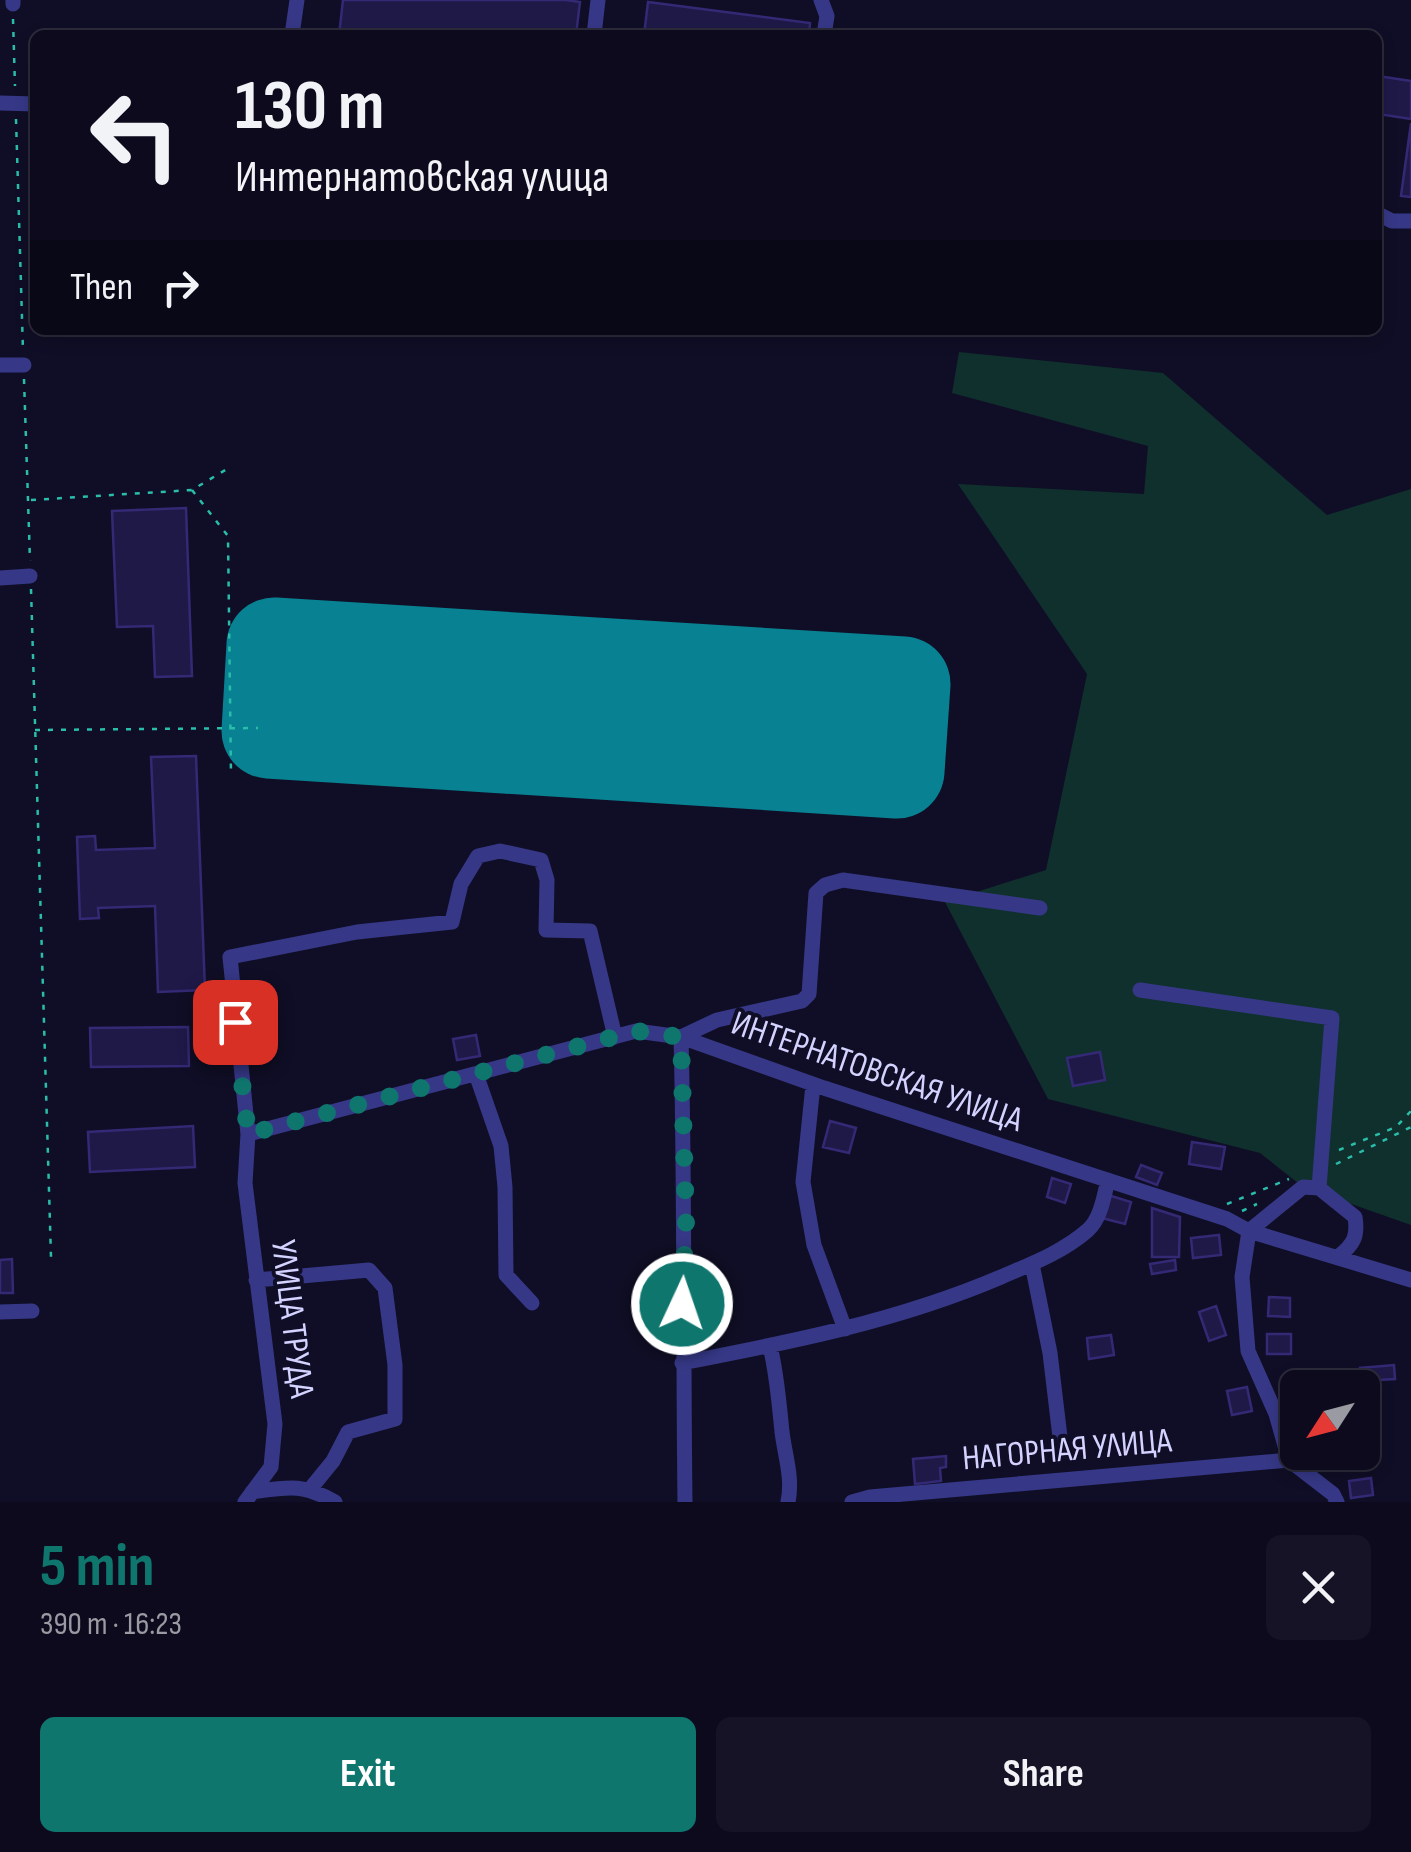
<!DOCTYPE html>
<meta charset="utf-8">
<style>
body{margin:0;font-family:"Sofia Sans Condensed",sans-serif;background:#151325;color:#f1f3f6;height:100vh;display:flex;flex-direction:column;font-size:38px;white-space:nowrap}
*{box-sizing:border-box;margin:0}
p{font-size:32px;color:#9a9aa3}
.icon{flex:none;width:55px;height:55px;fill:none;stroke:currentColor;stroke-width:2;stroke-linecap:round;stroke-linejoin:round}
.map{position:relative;height:1502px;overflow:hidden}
.details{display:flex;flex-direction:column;background:#0c0a1c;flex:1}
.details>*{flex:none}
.hud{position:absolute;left:30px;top:30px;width:1352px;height:305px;border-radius:15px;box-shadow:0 5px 15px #0003,0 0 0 2px #2c2b3b;background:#0c0a1c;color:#f1f3f6;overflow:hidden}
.needle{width:65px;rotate:234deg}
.tools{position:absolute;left:1280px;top:1370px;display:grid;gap:20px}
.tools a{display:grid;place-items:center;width:100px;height:100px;border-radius:15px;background:#0c0a1c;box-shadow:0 5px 15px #0003,0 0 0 2px #2c2b3b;font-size:50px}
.pin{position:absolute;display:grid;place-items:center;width:85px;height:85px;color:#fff;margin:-42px;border-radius:20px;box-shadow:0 5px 15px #0006}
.me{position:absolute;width:110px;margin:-55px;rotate:3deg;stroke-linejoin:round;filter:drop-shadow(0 0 8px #0008)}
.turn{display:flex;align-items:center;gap:35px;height:210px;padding:0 40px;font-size:45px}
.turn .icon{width:130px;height:130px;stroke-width:2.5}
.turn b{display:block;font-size:70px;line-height:85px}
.then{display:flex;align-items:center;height:95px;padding:0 40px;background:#0003;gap:20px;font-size:38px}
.round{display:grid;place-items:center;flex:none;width:105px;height:105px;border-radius:15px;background:#151325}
.overview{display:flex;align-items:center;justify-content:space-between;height:170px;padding:0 40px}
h1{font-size:60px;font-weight:700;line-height:75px;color:#0f766e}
.action{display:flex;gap:20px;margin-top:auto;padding:20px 40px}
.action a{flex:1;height:115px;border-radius:15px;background:#0f766e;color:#fff;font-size:40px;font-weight:700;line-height:115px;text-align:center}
.action a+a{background:#151325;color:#f1f3f6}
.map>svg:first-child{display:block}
</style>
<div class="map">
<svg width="1411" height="1502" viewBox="0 0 1411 1502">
<rect width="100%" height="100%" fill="#100e26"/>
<path fill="#10302d" d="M959,352L1163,373L1327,515L1411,489V1225L1303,1187L1260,1153L1048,1099L945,902L1046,870L1087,674L958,484L1144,494L1148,446L952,393Z"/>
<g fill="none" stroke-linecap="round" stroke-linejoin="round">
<path stroke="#088292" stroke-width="95" d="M274,645L903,684L897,771L269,731Z"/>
</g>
<path fill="#1f1948" stroke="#332975" stroke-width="2.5" d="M343,0H566L580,2L576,35H339Z
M648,2L810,23L809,35H644Z
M1378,76L1411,81V119L1378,114Z
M1411,123V197L1401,196Z
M186,508L192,676L155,677L153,626L117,627L112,511Z
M196,756L205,990L158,992L155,906L98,908L99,918L80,919L77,837L95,836L96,850L155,848L151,757Z
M188,1027L189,1066L91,1067L90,1028Z
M476,1035L480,1056L457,1060L453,1039Z
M1100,1052L1105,1080L1073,1086L1067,1058Z
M830,1121L856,1128L849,1153L823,1147Z
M193,1126L195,1167L90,1172L88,1132Z
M1192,1142L1225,1147L1221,1169L1189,1164Z
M1141,1165L1162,1173L1157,1185L1136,1177Z
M1052,1178L1071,1184L1065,1203L1047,1197Z
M1108,1195L1131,1202L1125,1224L1102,1218Z
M1152,1208L1180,1217L1179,1257H1152Z
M1219,1235L1221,1255L1193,1258L1191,1238Z
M12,1259L13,1293H0V1260Z
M1175,1260L1176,1270L1152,1274L1150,1264Z
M1269,1297L1290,1298V1317L1268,1316Z
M1216,1306L1226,1335L1209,1341L1199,1312Z
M1267,1334H1291V1354H1267Z
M1111,1335L1114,1355L1089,1359L1087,1338Z
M1394,1365L1395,1379L1361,1381L1360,1368Z
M1247,1387L1252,1411L1232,1415L1227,1391Z
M946,1456V1467L940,1468L941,1481L915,1484L913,1459Z
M1371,1478L1373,1495L1351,1498L1349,1481Z"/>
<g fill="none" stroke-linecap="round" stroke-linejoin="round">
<path stroke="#29bdaa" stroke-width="2.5" stroke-dasharray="5 8" stroke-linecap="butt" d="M13,19L15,86
M16,119L23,351
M24,379L30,561
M192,490L228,536L231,775
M31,500L192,490L232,466
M31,589L51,1257
M35,730L258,728
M1339,1150L1396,1127L1411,1111
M1336,1164L1411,1127
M1227,1204L1289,1179
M1242,1211L1257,1204"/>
<path stroke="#363887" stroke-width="15" d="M13,0V4
M821,0L827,16L824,35
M292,35L297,0
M594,35L598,0
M0,103L35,104
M1378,214L1392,221H1411
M0,365H24
M0,578L30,576
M1140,990L1332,1018L1319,1188
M476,1074L501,1146L505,1187L506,1275L532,1303
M813,1085L803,1182L814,1245L845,1329
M248,1134L636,1031L681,1037L824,1088L1227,1219L1249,1231L1411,1280
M1249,1231L1242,1277L1248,1351L1276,1414L1289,1460
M1249,1231L1303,1187L1319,1188L1355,1217C1358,1236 1354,1244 1339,1256
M1032,1264L1050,1353L1060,1437
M256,1280L369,1270L385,1288L395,1365V1419L348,1432L333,1461L311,1488
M0,1312L32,1311
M770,1346C777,1375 779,1402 782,1432C785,1456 793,1478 788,1502
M682,1363C791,1342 898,1321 1001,1277C1031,1264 1063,1252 1088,1230C1101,1218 1104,1196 1108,1180
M1289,1460L1333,1494L1337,1502
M252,1492C288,1487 302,1483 335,1502
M245,1502L271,1467L275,1424L245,1183L248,1134L230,957L357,932L452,922L461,884L478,856L500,851L541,860L547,880L546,930L590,931L615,1037
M685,1502C683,1347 685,1192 681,1037L717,1020L802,1001L809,994L816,893L825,885L843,880L1040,908
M852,1502L870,1497L1289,1460"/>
</g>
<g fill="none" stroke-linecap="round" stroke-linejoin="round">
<path stroke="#0f766e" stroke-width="18" stroke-dasharray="0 32.4" d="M235,1022L248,1134L636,1031L681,1037L686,1222L682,1304"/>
</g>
<g text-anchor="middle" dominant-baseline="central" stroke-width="8" stroke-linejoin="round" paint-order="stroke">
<g font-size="35" fill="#d4d2ff" stroke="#100e26">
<text transform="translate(877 1072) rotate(19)">ИНТЕРНАТОВСКАЯ УЛИЦА</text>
<text transform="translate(292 1319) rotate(83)">УЛИЦА ТРУДА</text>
<text transform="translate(1067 1450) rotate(-5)">НАГОРНАЯ УЛИЦА</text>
</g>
</g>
</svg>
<div class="tools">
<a><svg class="needle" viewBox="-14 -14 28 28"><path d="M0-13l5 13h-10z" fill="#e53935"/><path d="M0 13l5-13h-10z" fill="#9a9aa3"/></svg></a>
</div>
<div class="pin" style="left:235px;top:1022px;background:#d93025"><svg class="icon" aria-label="arrive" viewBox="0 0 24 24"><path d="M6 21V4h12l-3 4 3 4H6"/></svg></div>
<svg class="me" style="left:682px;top:1304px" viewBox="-20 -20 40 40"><circle r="17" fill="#0f766e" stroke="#fff" stroke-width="3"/><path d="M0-11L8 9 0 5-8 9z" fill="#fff"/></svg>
<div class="hud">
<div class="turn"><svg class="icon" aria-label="left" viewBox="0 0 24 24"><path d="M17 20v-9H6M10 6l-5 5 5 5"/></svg><div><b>130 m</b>Интернатовская улица</div></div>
<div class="then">Then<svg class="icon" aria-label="right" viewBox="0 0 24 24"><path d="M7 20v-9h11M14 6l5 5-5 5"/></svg></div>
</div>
</div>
<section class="details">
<div class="overview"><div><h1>5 min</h1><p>390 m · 16:23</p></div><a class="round"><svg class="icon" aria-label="close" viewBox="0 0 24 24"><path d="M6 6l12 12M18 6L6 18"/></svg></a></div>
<div class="action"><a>Exit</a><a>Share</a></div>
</section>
